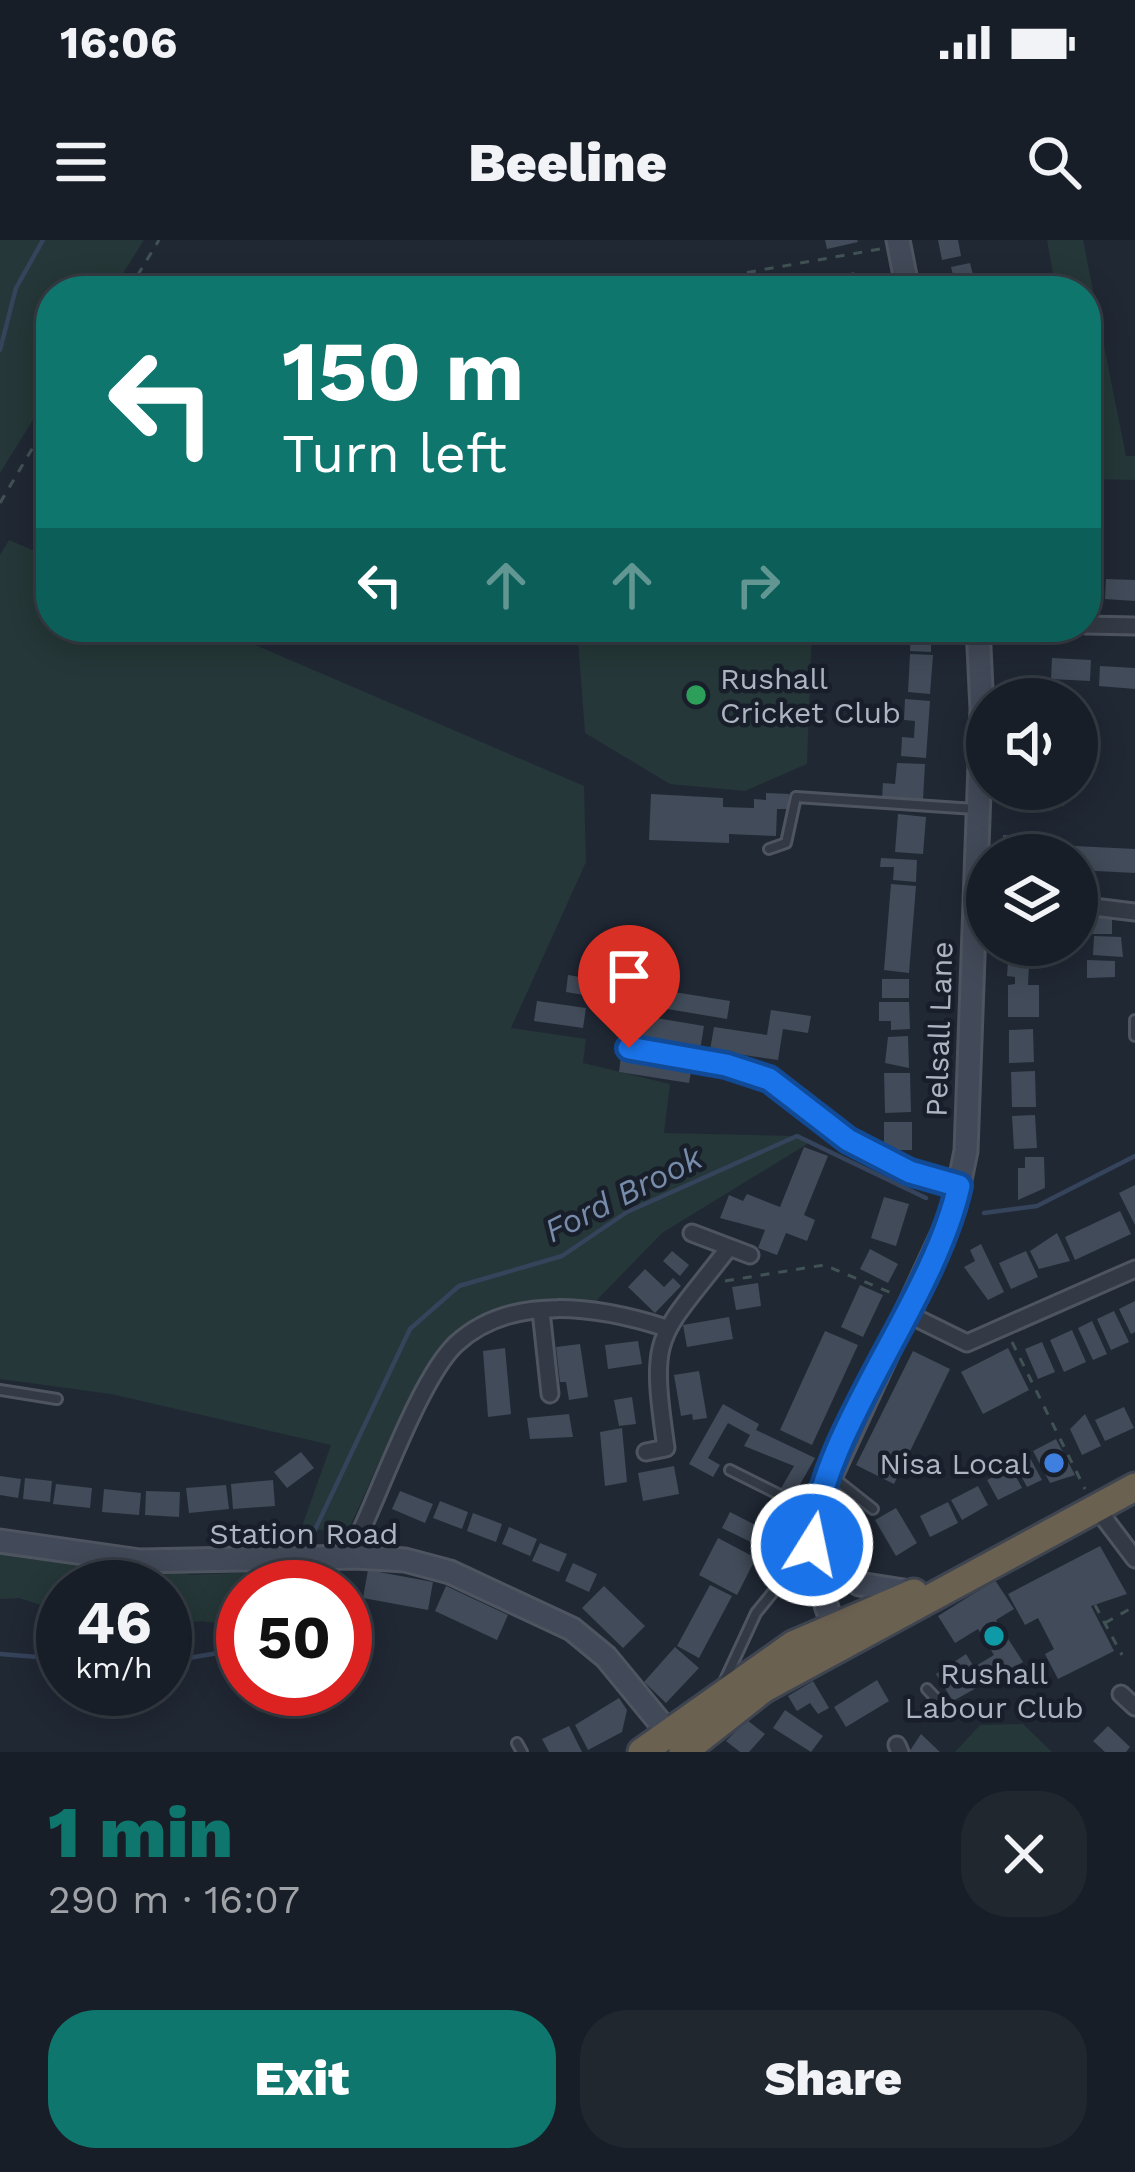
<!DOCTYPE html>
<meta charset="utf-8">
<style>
body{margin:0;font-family:"Work Sans",sans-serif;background:#21272f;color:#f1f3f6;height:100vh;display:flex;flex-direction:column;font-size:45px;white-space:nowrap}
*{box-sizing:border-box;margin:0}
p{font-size:39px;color:#9fa2a7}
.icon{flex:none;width:66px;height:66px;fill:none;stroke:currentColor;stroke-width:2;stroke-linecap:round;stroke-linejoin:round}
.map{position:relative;height:1512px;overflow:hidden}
.sheet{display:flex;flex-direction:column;background:#181e27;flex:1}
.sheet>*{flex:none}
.guide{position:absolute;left:36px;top:36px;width:1065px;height:366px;border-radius:48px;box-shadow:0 6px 30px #0003,0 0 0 3px #363c44;background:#0f766e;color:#fff;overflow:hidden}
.buttons{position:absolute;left:966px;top:438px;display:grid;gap:24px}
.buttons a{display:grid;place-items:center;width:132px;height:132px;border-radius:50%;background:#181e27;box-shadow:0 6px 30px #0003,0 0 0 3px #363c44;font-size:60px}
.speed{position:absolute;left:36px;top:1320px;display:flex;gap:24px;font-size:60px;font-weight:700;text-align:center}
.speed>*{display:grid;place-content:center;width:156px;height:156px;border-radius:50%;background:#181e27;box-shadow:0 6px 30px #0003,0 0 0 3px #363c44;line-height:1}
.speed small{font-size:30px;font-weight:400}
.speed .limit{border:18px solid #d22;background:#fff;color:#111}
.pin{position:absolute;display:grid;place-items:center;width:102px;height:102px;color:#fff;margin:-123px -51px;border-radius:50% 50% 50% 0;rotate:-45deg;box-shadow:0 0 12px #0007}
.pin .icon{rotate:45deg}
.me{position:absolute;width:132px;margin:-66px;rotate:10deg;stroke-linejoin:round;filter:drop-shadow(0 0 9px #0008)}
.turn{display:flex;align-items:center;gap:42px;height:252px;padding:0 48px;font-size:54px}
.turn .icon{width:156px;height:156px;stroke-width:2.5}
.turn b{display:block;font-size:84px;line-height:102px}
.lanes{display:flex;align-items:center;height:114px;padding:0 48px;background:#0003;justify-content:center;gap:60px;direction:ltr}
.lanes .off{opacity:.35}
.round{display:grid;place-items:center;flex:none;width:126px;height:126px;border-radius:48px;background:#21272f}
.headline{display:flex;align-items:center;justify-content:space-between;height:204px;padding:0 48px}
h1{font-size:72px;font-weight:800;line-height:90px;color:#0f766e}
.action{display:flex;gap:24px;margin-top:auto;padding:24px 48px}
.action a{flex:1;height:138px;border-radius:48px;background:#0f766e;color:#fff;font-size:48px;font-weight:800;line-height:138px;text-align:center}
.action a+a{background:#21272f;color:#f1f3f6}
.status{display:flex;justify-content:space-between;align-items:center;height:84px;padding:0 60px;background:#181e27;direction:ltr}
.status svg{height:33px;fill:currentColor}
header{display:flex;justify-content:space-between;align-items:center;height:156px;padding:0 48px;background:#181e27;font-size:54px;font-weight:800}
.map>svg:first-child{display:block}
</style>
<div class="status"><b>16:06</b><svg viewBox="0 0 49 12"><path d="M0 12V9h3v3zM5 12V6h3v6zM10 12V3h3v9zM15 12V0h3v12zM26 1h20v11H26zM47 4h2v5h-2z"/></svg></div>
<header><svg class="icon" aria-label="menu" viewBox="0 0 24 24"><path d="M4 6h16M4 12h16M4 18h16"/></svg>Beeline<svg class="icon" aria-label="search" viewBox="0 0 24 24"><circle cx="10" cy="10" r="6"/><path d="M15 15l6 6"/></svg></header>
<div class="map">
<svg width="1135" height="1512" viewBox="0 0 1135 1512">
<rect width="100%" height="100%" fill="#202834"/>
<path fill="#253738" d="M0,0H144L112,51H51V151L0,233Z
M1047,0H1083L1126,216H1135V240L1091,239L1086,51H1056Z
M9,300L51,318V387H213L584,546L586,622L511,788L586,799L583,823L670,844L664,893L797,896L809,903L662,993L596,1061C548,1056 483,1067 445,1100C421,1121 366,1254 348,1291L301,1289L331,1205L111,1154L0,1139V315Z
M577,387H812L807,524L745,551L670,544L585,493Z
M0,1312L193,1335L311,1329L302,1347H243V1386L201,1381L165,1386V1347H63V1372L19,1358L0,1359Z
M1023,1484L1052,1512H955L980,1485Z"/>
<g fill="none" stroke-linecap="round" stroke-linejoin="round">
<path stroke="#35435b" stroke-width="4.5" d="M0,110L16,48L43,0
M984,973L1037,966L1135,916
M304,1313L410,1089L459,1046L562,1016L627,972L797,896L926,958
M287,1347L299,1323
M0,1414L63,1419
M165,1422L218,1413L243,1395"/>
</g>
<path fill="#414b59" d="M825,0H857L858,2L827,9Z
M938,0H958L961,16L942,20Z
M970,23L977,50L957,51L951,27Z
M854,32L859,51H834L831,38Z
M1086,339H1095L1094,360H1086Z
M1106,339L1135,340V361L1105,359Z
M911,388L931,389V412L910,411Z
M910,414L933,415L930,454L908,452Z
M1052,418L1091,420L1090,441L1051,439Z
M1100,426L1135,428V449L1099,446Z
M1041,442L1042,459H1021L1020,443Z
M905,459L930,461L926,518L901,516L902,497L914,498L915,481L904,480Z
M897,523L925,524L923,560L882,558L883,543L895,544Z
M1016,549H1049L1067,555L1064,566L1053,563L1051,571L1013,560Z
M766,553L789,554L788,569H777L776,596L729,594V603L649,600L651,554L723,558V567L754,568V559L766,560Z
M898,574L926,577L923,614L895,612Z
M1003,595L1030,596L1029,615H1003Z
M1036,602L1070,604L1069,615H1035Z
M1075,606L1135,609V633L1077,630Z
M881,618L917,620L916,642L893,640L894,627H880Z
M891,644L916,646L909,733L884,730Z
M1091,676L1112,677V694H1090Z
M1094,696L1121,697L1123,717L1093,715Z
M1009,705H1030L1028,745H1039V777H1008V745L1015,744V737L1007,736Z
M1087,720L1115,721V737L1087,738Z
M568,735L730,761L727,779L566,752Z
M882,739H909V758H882Z
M537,761L586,768L583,788L534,781Z
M879,762H909L910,789L891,790V781H879Z
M771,770L811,776L808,793L783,789L778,820L710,810L714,787L767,795Z
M620,772L704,786L700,810L616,796Z
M1033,789L1034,822L1009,823V790Z
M908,796L909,828L885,823L888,797Z
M621,816L692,826L689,843L619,832Z
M1035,831L1036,867H1012L1011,832Z
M884,833H910L911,872L885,873Z
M1035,875L1037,908L1014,909L1012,876Z
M884,882H912V910H884Z
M804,907L828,916L804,975L815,980L807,1001L786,993L777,1015L758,1008L765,990L720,978L729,955L743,961L747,954L780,967Z
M1025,917H1044L1045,948L1018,960V928H1025Z
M1135,945V985L1119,953Z
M884,957L909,964L896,1006L871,998Z
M1120,971L1131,994L1075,1020L1065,997Z
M1057,993L1070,1021L1039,1029L1030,1011Z
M981,1004L1004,1052L988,1060L964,1027L975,1021L970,1010Z
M870,1009L898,1024L888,1043L860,1029Z
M672,1011L689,1025L680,1036L663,1021Z
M1026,1011L1038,1037L1011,1049L999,1023Z
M645,1029L664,1047L673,1038L681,1046L655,1073L628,1047Z
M758,1043L761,1066L736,1070L732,1047Z
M860,1045L883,1055L863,1097L841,1087Z
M1135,1061V1092L1131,1094L1119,1069Z
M1114,1071L1129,1102L1111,1110L1097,1079Z
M729,1077L733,1099L687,1107L683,1085Z
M1092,1081L1107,1114L1093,1120L1078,1088Z
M1072,1090L1086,1122L1064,1132L1050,1100Z
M825,1091L858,1105L812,1205L780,1190Z
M638,1101L642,1124L608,1129L605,1105Z
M1042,1102L1055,1132L1038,1139L1025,1109Z
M580,1104L588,1157L569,1160L566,1142H560L556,1107Z
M505,1108L511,1174L488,1177L483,1111Z
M1008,1108L1029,1150L983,1174L961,1132Z
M913,1111L950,1129L894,1244L856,1225Z
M699,1131L707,1178L693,1180L692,1174L681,1176L674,1135Z
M632,1157L636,1184L619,1186L614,1160Z
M723,1164L759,1184L756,1190L815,1218L793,1257L780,1250L794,1226L744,1206L750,1195L728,1183L708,1218L720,1225L713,1237L689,1224Z
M1124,1167L1134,1188L1105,1201L1095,1180Z
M569,1174L573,1197L530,1199L527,1178Z
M1085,1174L1101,1206L1082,1215L1070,1189Z
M622,1188L627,1242L605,1246L600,1192Z
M1056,1199L1075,1235L1050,1243L1033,1211Z
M301,1212L314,1228L287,1248L274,1232Z
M1030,1218L1042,1240L1027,1247L1016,1226Z
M674,1226L679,1254L643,1261L638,1233Z
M1011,1227L1022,1248L998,1260L987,1240Z
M0,1236L21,1239L18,1258L0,1255Z
M25,1238L52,1241L50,1262L23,1259Z
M273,1240L275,1266L233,1269L231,1244Z
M56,1244L92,1248L90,1268L53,1264Z
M226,1245L229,1269L189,1273L186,1248Z
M978,1246L988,1265L962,1280L951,1260Z
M104,1249L141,1253L139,1275L102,1272Z
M146,1251L180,1252L179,1277L145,1275Z
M400,1251L433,1264L425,1283L392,1269Z
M440,1261L468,1272L462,1289L433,1278Z
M948,1262L958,1283L930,1297L920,1276Z
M896,1268L917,1303L896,1316L875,1280Z
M730,1272L769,1292L761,1307L722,1288Z
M473,1273L502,1284L496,1302L467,1291Z
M509,1287L537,1299L530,1316L502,1304Z
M718,1298L756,1318L737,1355L699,1335Z
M540,1303L567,1314L559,1332L532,1321Z
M1100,1306L1127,1354L1091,1366L1114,1411L1058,1439L1045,1414L1054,1409L1038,1378L1025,1385L1008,1354Z
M573,1323L597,1334L589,1352L565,1341Z
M368,1330L433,1342L428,1370L363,1358Z
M995,1340L1014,1369L996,1380L1023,1422L953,1461L936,1434L966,1414L974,1427L994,1415L978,1389L955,1403L938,1376Z
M710,1345L732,1356L699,1418L677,1406Z
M446,1346L508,1375L497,1400L435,1371Z
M604,1346L645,1386L623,1408L582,1368Z
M675,1407L699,1428L666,1463L644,1442Z
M877,1440L889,1461L846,1487L834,1467Z
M813,1441L829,1468L818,1474L810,1463L797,1471L788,1456Z
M619,1458L627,1470L622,1492L588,1510L575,1485Z
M785,1470L823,1496L811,1512L773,1488Z
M747,1480L765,1494L749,1512H740L726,1501Z
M569,1486L582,1512H549L542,1499Z
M1108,1486L1130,1507L1126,1512H1105L1093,1501Z
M921,1494L940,1512H909Z"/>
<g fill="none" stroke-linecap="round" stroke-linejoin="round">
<defs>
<path id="lane" d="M769,609L786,603L796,557L975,569
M1135,780V796
M629,808L726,825L769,839L848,900L911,932L953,944
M0,1150L57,1159
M730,1230L812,1271
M834,1238L873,1269
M724,1442L756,1373L808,1309
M927,1449L943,1466
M517,1503L522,1512"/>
<path id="street" d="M1086,385L1135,386
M1077,665L1135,672
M692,993L750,1015
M541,1071L550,1154
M908,1074L967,1103L1135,1029
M646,1212L666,1208C649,1090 657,1101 727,1010
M1095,1266L1135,1319
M356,1317L360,1293C382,1247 421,1137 456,1104C512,1052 601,1067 666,1088
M1121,1454L1135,1467
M897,1505L900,1512"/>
<path id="secondary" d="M898,0L908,51
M0,1301L140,1321L356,1317L405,1320L450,1332L572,1389L606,1417L676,1502
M811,1305L859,1344L910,1352
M841,1401C820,1360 811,1318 814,1272L954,969L966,911L982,469L978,387"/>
<path id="highway" d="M642,1512L793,1405L914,1353
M683,1512L763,1449L1135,1247"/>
</defs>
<use href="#lane" stroke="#4e5560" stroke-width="14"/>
<use href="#street" stroke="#4e5560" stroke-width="21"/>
<use href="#secondary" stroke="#4e5560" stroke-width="27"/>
<use href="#highway" stroke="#3e4550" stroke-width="33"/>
<path stroke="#415255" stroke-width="3" stroke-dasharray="9 9" stroke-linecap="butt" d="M735,45L744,33L880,9
M128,51L159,0
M0,263L51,177
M725,1041L824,1025L894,1054
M1012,1102L1085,1249
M1095,1365L1122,1415
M1105,1383L1135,1366"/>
<use href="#lane" stroke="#333a45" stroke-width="8"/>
<use href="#street" stroke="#333a45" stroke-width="15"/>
<use href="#secondary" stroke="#424958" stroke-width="21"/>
<use href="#highway" stroke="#6b6151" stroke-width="27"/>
</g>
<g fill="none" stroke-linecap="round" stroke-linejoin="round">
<defs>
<path id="route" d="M629,808L726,825L769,839L848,900L910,932L959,946C932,1065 819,1191 812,1305"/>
</defs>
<use href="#route" stroke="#114b97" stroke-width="30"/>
<use href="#route" stroke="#1a73e8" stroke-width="21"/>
</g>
<circle fill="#2e9e5b" stroke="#191f2a" stroke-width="4.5" cx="696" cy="455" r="12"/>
<circle fill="#3f7fe0" stroke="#191f2a" stroke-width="4.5" cx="1054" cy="1223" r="12"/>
<circle fill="#0f9aa8" stroke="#191f2a" stroke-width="4.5" cx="994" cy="1396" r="12"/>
<g text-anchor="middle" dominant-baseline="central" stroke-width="9" stroke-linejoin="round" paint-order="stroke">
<g font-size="30" fill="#adb5c2" stroke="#191f2a" text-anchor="start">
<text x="720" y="438">Rushall<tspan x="720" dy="34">Cricket Club</tspan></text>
<text x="1030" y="1223" text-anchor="end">Nisa Local</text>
<text x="994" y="1433" text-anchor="middle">Rushall<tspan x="994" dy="34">Labour Club</tspan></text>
</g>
<g font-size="30" fill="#adb5c2" stroke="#191f2a">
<text transform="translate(939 789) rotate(-88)">Pelsall Lane</text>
<text x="304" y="1293">Station Road</text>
</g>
<g font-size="33" font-style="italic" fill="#778baa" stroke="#191f2a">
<text transform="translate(623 954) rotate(-27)">Ford Brook</text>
</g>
</g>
</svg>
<div class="buttons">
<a><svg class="icon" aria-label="sound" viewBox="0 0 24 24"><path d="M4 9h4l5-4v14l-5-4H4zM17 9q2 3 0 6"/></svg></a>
<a><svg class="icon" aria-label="layers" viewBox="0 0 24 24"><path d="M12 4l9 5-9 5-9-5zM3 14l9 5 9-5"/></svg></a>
</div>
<div class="speed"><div>46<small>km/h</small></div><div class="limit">50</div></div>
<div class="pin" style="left:629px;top:808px;background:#d93025"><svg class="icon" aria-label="arrive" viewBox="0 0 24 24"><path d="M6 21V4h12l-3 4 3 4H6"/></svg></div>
<svg class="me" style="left:812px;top:1305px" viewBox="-20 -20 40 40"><circle r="17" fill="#1a73e8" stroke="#fff" stroke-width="3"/><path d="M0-11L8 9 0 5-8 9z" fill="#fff"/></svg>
<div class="guide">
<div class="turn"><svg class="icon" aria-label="left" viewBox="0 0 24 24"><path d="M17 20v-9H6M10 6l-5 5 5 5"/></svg><div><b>150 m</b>Turn left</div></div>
<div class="lanes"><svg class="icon" aria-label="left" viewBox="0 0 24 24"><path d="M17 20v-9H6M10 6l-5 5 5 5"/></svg><svg class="icon off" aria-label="ahead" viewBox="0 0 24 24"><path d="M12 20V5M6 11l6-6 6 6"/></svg><svg class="icon off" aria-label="ahead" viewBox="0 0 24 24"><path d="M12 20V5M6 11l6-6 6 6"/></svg><svg class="icon off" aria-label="right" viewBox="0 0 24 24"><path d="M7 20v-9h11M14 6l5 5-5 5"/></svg></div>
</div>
</div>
<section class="sheet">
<div class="headline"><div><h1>1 min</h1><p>290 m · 16:07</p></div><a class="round"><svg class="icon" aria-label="close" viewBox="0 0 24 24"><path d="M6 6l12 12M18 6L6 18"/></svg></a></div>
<div class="action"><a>Exit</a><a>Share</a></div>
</section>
